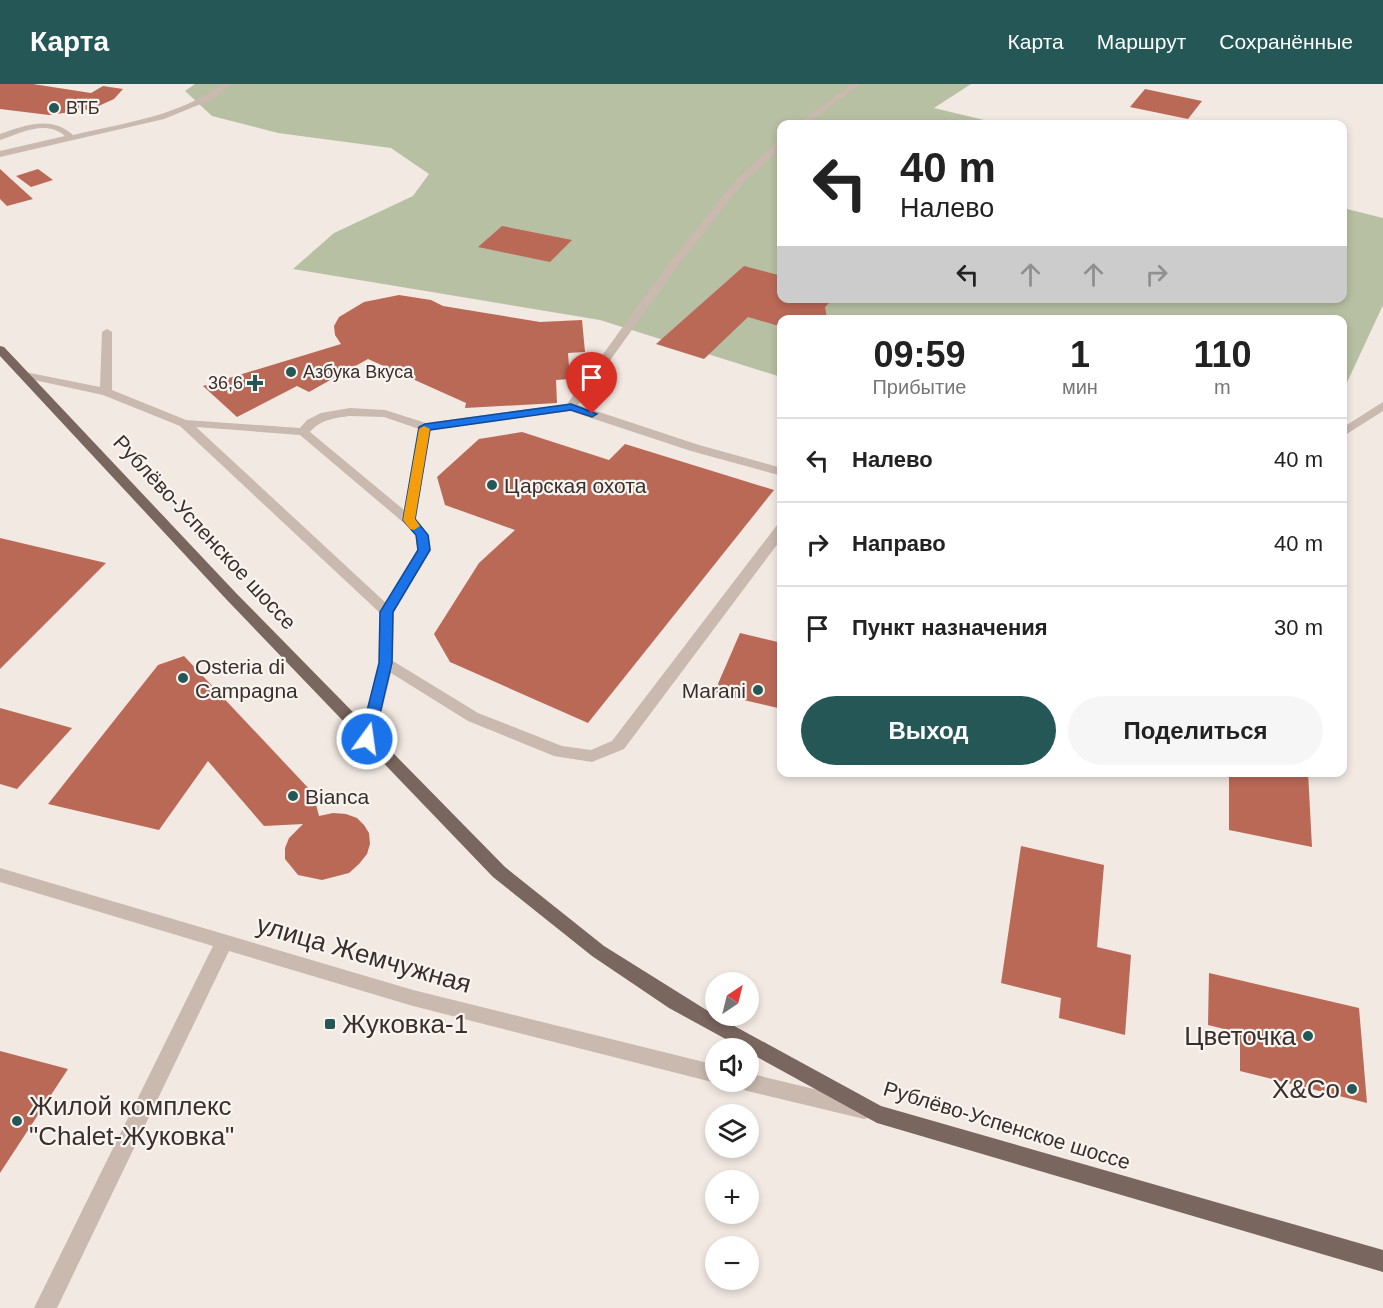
<!DOCTYPE html>
<html lang="ru">
<meta charset="utf-8">
<style>
body{margin:0;font-family:Arial,sans-serif;background:#f6f6f6;color:#222;height:100vh;display:flex;flex-direction:column;font-size:22px;white-space:nowrap}
*{box-sizing:border-box;margin:0}
p{font-size:20px;color:#767676}
.icon{flex:none;width:33px;height:33px;fill:none;stroke:currentColor;stroke-width:2;stroke-linecap:round;stroke-linejoin:round}
.map{position:relative;flex:1;overflow:hidden}
.panel{position:absolute;left:777px;top:231px;width:570px;height:462px;display:flex;flex-direction:column;background:#fff;border-radius:12px;box-shadow:0 3px 9px #0003}
.panel>*{flex:none}
.banner{position:absolute;left:777px;top:36px;width:570px;height:183px;border-radius:12px;box-shadow:0 3px 9px #0003;background:#fff;color:#222;overflow:hidden}
.needle{width:39px;rotate:35deg}
.controls{position:absolute;left:705px;top:888px;display:grid;gap:12px}
.controls a{display:grid;place-items:center;width:54px;height:54px;border-radius:50%;background:#fff;box-shadow:0 3px 9px #0003;font-size:30px}
.pin{position:absolute;display:grid;place-items:center;width:51px;height:51px;color:#fff;margin:-62px -26px;border-radius:50% 50% 50% 0;rotate:-45deg;box-shadow:0 0 6px #0007}
.pin .icon{rotate:45deg}
.me{position:absolute;width:66px;margin:-33px;rotate:14deg;stroke-linejoin:round;filter:drop-shadow(0 0 4px #0008)}
.turn{display:flex;align-items:center;gap:21px;height:126px;padding:0 24px;font-size:27px}
.turn .icon{width:78px;height:78px;stroke-width:2.5}
.turn b{display:block;font-size:42px;line-height:51px}
.lanes{display:flex;align-items:center;height:57px;padding:0 24px;background:#0003;justify-content:center;gap:30px;direction:ltr}
.lanes .off{opacity:.35}
.eta{display:flex;justify-content:space-evenly;align-items:center;height:102px;text-align:center}
.eta b{font-size:36px;font-weight:600;line-height:42px}
.button{display:flex;gap:12px;margin-top:auto;padding:12px 24px}
.button a{flex:1;height:69px;border-radius:36px;background:#255757;color:#fff;font-size:24px;font-weight:600;line-height:69px;text-align:center}
.button a+a{background:#f6f6f6;color:#222}
ul{padding:0;list-style:none}
li{display:flex;align-items:center;gap:18px;height:84px;padding:0 24px;border-top:2px solid #e0e0e0}
li div{flex:1}
li b{display:block;font-size:22px}
li em{font-style:normal}
header{display:flex;align-items:center;gap:36px;box-sizing:border-box;height:84px;padding:0 30px;background:#255757;color:#fff}
header strong{font-size:28px}
nav{display:flex;gap:33px;margin-inline-start:auto;font-size:21px}
.map>svg:first-child{display:block}
</style>
<header>
<strong>Карта</strong>
<nav><a>Карта</a><a>Маршрут</a><a>Сохранённые</a></nav>
</header>
<div class="map">
<svg width="1383" height="1224" viewBox="0 0 1383 1224">
<rect width="100%" height="100%" fill="#f2e9e2"/>
<path fill="#b8c0a3" d="M195,0H971L934,24L1001,40H782V214H1342L1343,124L1383,134V221L1343,307L1342,236H782L781,293L600,236L293,185L334,149L413,112L429,90L391,64L278,49L212,32L185,7Z"/>
<path fill="#bb6957" d="M0,0H33L91,9L103,2L123,5L114,15L92,25L49,31L0,25Z
M1145,5L1202,17L1188,35L1130,23Z
M0,85L33,115L7,122L0,115Z
M38,85L53,96L31,103L16,92Z
M502,142L572,156L550,178L478,163Z
M744,182L782,192V214H834L825,223L827,234L782,236V243L748,233L704,275L656,260Z
M399,211L431,216L443,222L540,238L582,236L585,268L568,269L570,295L556,296L557,319L465,324L466,319L368,275L309,308L297,302L237,333L203,302L341,260L335,251L334,242L339,233L364,218Z
M522,348L609,376L625,360L774,406L588,639L450,578L434,550L479,479L515,446L445,421L437,393L479,355Z
M0,454L106,479L0,585Z
M740,549L782,559V625L714,609Z
M184,572L313,709L319,732L333,729L346,730L357,734L364,741L369,749L370,760L367,770L359,780L349,789L322,796L298,791L285,775V764L289,754L303,740L264,742L208,677L159,746L48,720L158,581Z
M0,624L72,644L17,705L0,700Z
M1229,688H1308L1312,763L1229,746Z
M1021,762L1104,781L1097,863L1131,871L1125,951L1059,934L1061,914L1001,899Z
M1209,889L1359,924L1367,1019L1240,987V949L1208,941Z
M0,967L68,985L0,1089Z"/>
<g fill="none" stroke-linecap="round" stroke-linejoin="round">
<path fill="#c9b9af" fill-rule="evenodd" d="M222,0H231L213,15L164,35L0,73V67L65,52C46,35 21,49 0,56V50C24,41 52,31 73,51C124,39 180,32 222,0Z
M852,0H861L806,40H797Z
M779,56H782V63L742,100L677,183L578,321L699,361L782,384V392L691,367L570,327L430,346L416,435L429,451L431,466L394,528L393,577L478,629L562,662L591,666L612,657L777,441L782,440V454L624,665L592,678L554,672L468,637L391,589L375,655L372,659H362L359,655L379,579L380,529L180,342L103,311L25,294L19,291L25,288L100,303L102,248L107,245L112,248V306L186,336L300,344L307,336L321,329L350,324L385,326L426,339L567,320L669,179L736,96ZM350,332L384,333L419,345L404,426L310,348C321,335 335,334 350,332ZM196,343L300,351L404,439L416,452L417,466L386,519Z
M1383,318V327L1342,353V344Z
M0,784L413,906L716,981V998H720L716,999L413,922L229,867L57,1224H34L213,862L0,798Z
M748,989L864,1017L871,1019L874,1026L871,1033L864,1035L747,1007L740,1004L737,998H748Z"/>
<path fill="#79665f" fill-rule="evenodd" d="M0,262L4,263L236,509L505,783L604,862L716,932L881,1022L1383,1166V1188L877,1039L748,968V964H742L669,924L592,872L493,793L226,515L0,272Z"/>
</g>
<path fill="#1a73e8" stroke="#114b97" stroke-width="1.5" d="M571,320L597,330L592,333L571,326L430,346L415,435L428,451L430,466L393,528L392,579L374,655L367,660L362,659L360,655L379,579L380,528L418,466L416,451L403,436L419,343L425,340Z"/>
<path fill="#f59e0b" d="M424,342L430,345L415,435L420,442L414,446L410,445L403,436L419,345Z"/>
<g fill="#255757" stroke="#f9f4ef" stroke-width="2">
<circle cx="54" cy="24" r="6"/>
<circle cx="291" cy="288" r="6"/>
<path d="M252 290h6v6h6v6h-6v6h-6v-6h-6v-6h6z"/>
<circle cx="492" cy="401" r="6"/>
<circle cx="183" cy="594" r="6"/>
<circle cx="758" cy="606" r="6"/>
<circle cx="293" cy="712" r="6"/>
<rect x="324" y="934" width="12" height="12" rx="3"/>
<circle cx="1308" cy="952" r="6"/>
<circle cx="1352" cy="1005" r="6"/>
<circle cx="17" cy="1037" r="6"/>
</g>
<g text-anchor="middle" dominant-baseline="central" stroke-width="4.5" stroke-linejoin="round" paint-order="stroke">
<g font-size="18" fill="#392f2c" stroke="#f9f4ef" text-anchor="start">
<text x="66" y="24">ВТБ</text>
<text x="303" y="288">Азбука Вкуса</text>
<text x="243" y="299" text-anchor="end">36,6</text>
</g>
<g font-size="21" fill="#392f2c" stroke="#f9f4ef" text-anchor="start">
<text x="504" y="401">Царская охота</text>
<text x="195" y="582">Osteria di<tspan x="195" dy="24">Campagna</tspan></text>
<text x="746" y="606" text-anchor="end">Marani</text>
<text x="305" y="712">Bianca</text>
</g>
<g font-size="21" fill="#392f2c" stroke="#f9f4ef">
<text transform="translate(205 448) rotate(47)">Рублёво-Успенское шоссе</text>
<text transform="translate(1007 1041) rotate(17)">Рублёво-Успенское шоссе</text>
</g>
<g font-size="26" fill="#392f2c" stroke="#f9f4ef">
<text transform="translate(364 870) rotate(16)">улица Жемчужная</text>
</g>
<g font-size="26" fill="#392f2c" stroke="#f9f4ef" text-anchor="start">
<text x="342" y="940">Жуковка-1</text>
<text x="1296" y="952" text-anchor="end">Цветочка</text>
<text x="1340" y="1005" text-anchor="end">X&amp;Co</text>
<text x="29" y="1022">Жилой комплекс<tspan x="29" dy="30">"Chalet-Жуковка"</tspan></text>
</g>
</g>
</svg>
<div class="controls">
<a><svg class="needle" viewBox="-14 -14 28 28"><path d="M0-13l5 13h-10z" fill="#e53935"/><path d="M0 13l5-13h-10z" fill="#767676"/></svg></a>
<a><svg class="icon" aria-label="sound" viewBox="0 0 24 24"><path d="M4 9h4l5-4v14l-5-4H4zM17 9q2 3 0 6"/></svg></a>
<a><svg class="icon" aria-label="layers" viewBox="0 0 24 24"><path d="M12 4l9 5-9 5-9-5zM3 14l9 5 9-5"/></svg></a>
<a>+</a>
<a>−</a>
</div>
<div class="pin" style="left:592px;top:330px;background:#d93025"><svg class="icon" aria-label="arrive" viewBox="0 0 24 24"><path d="M6 21V4h12l-3 4 3 4H6"/></svg></div>
<svg class="me" style="left:367px;top:655px" viewBox="-20 -20 40 40"><circle r="17" fill="#1a73e8" stroke="#fff" stroke-width="3"/><path d="M0-11L8 9 0 5-8 9z" fill="#fff"/></svg>
<div class="banner">
<div class="turn"><svg class="icon" aria-label="left" viewBox="0 0 24 24"><path d="M17 20v-9H6M10 6l-5 5 5 5"/></svg><div><b>40 m</b>Налево</div></div>
<div class="lanes"><svg class="icon" aria-label="left" viewBox="0 0 24 24"><path d="M17 20v-9H6M10 6l-5 5 5 5"/></svg><svg class="icon off" aria-label="ahead" viewBox="0 0 24 24"><path d="M12 20V5M6 11l6-6 6 6"/></svg><svg class="icon off" aria-label="ahead" viewBox="0 0 24 24"><path d="M12 20V5M6 11l6-6 6 6"/></svg><svg class="icon off" aria-label="right" viewBox="0 0 24 24"><path d="M7 20v-9h11M14 6l5 5-5 5"/></svg></div>
</div>
<section class="panel">
<div class="eta">
<div><b>09:59</b><p>Прибытие</p></div>
<div><b>1</b><p>мин</p></div>
<div><b>110</b><p>m</p></div>
</div>
<ul>
<li><svg class="icon" aria-label="left" viewBox="0 0 24 24"><path d="M17 20v-9H6M10 6l-5 5 5 5"/></svg><div><b>Налево</b></div><em>40 m</em></li>
<li><svg class="icon" aria-label="right" viewBox="0 0 24 24"><path d="M7 20v-9h11M14 6l5 5-5 5"/></svg><div><b>Направо</b></div><em>40 m</em></li>
<li><svg class="icon" aria-label="arrive" viewBox="0 0 24 24"><path d="M6 21V4h12l-3 4 3 4H6"/></svg><div><b>Пункт назначения</b></div><em>30 m</em></li>
</ul>
<div class="button"><a>Выход</a><a>Поделиться</a></div>
</section>
</div>
